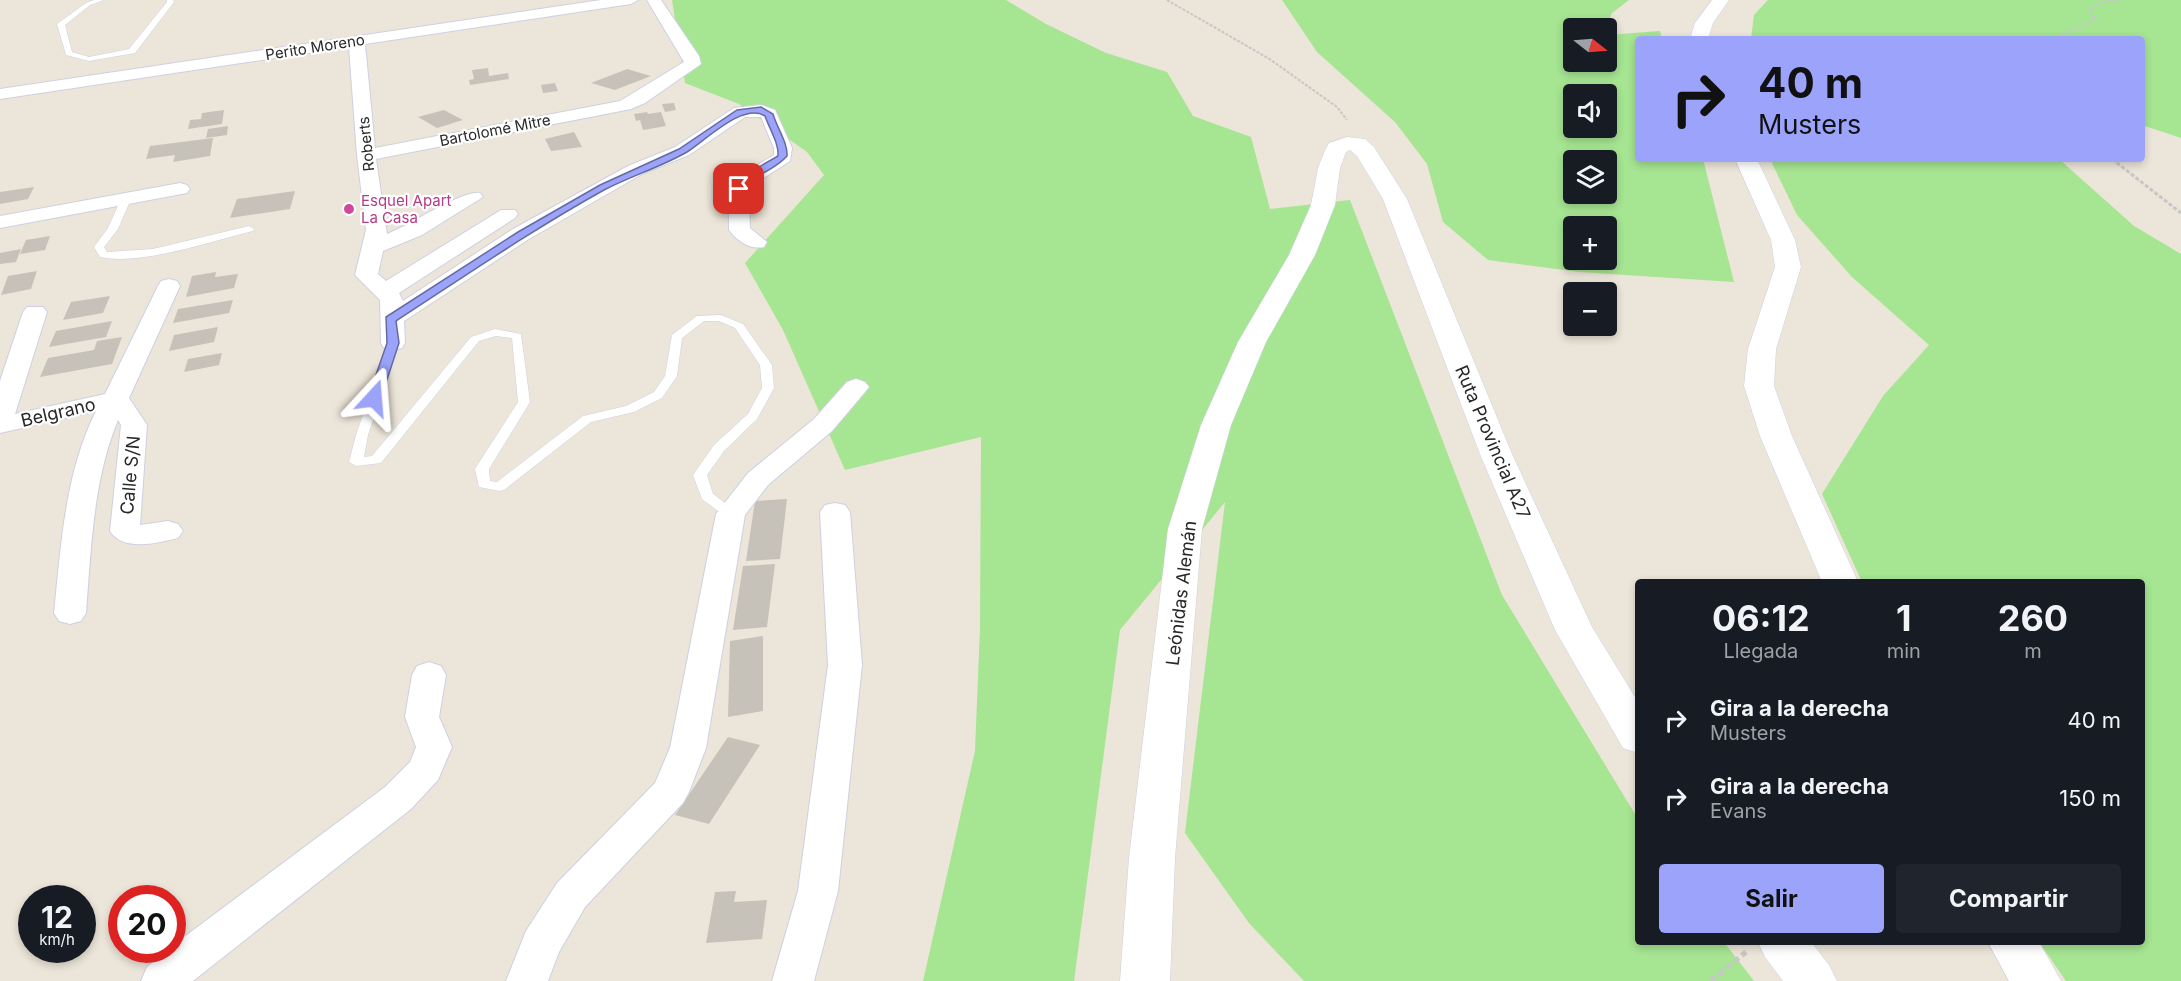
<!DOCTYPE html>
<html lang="es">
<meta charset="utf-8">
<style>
body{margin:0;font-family:Inter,sans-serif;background:#20242c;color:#f1f3f6;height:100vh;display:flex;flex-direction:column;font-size:22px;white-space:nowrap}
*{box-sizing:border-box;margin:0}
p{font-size:20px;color:#9ea1a6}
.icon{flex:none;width:33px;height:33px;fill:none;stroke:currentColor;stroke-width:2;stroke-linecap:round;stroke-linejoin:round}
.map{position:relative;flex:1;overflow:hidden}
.details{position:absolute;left:1635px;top:579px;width:510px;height:366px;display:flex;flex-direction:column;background:#171b24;border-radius:6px;box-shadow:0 3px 9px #0003}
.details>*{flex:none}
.top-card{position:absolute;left:1635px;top:36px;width:510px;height:126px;border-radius:6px;box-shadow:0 3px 9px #0003;background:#9ba4fa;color:#111;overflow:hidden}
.needle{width:39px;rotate:107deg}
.buttons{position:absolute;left:1563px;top:18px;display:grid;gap:12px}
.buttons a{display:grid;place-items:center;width:54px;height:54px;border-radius:6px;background:#171b24;box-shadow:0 3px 9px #0003;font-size:30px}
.speed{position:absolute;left:18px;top:885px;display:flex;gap:12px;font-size:30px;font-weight:700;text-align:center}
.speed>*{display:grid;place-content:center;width:78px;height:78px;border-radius:50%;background:#171b24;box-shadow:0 3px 9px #0003;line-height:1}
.speed small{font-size:15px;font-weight:400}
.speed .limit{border:9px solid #d22;background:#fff;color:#111}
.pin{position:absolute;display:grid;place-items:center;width:51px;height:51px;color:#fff;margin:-26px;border-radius:12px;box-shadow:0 3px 9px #0006}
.me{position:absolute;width:66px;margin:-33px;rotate:19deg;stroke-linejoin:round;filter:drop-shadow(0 0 4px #0008)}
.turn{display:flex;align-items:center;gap:21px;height:126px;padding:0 24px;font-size:27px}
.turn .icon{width:78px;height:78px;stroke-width:2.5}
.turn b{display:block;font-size:42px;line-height:51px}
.eta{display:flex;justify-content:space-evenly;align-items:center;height:102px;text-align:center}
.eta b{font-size:36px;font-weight:700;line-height:42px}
.action{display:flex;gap:12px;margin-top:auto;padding:12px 24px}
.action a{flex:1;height:69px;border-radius:6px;background:#9ba4fa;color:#111;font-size:24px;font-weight:700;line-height:69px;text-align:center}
.action a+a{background:#20242c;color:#f1f3f6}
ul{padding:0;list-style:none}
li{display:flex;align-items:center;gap:18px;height:78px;padding:0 24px}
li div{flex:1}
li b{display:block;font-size:22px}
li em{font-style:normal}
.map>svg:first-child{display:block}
</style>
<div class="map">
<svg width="2181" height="981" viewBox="0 0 2181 981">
<rect width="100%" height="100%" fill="#ece5d9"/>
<path fill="#a6e592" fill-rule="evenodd" d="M672,0H1006L1046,24L1106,53L1167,72L1193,116L1251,137L1270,209L1350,200L1502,595L1638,819V942H1724L1754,981H1304L1249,923L1185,833L1225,502L1120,630L1074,981H923L975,751L980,628L981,437L845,470L783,330L745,263L824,175L807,152L739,104L685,83Z
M1282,0H1629L1612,13L1605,28H1574V62H1606L1607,35L1660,31L1662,39H1638V159H1703L1734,282L1579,272L1488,260L1443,222L1427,164L1395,122L1317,52ZM1574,94H1606V128H1574ZM1574,160H1606V194H1574ZM1574,226H1606V260H1574Z
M1768,0H2181V138L2142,125V39H1751L1754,15Z
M1770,159H2059L2134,226L2181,254V981H2066L2039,942H2142V582H1862L1822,494L1883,396L1929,345L1852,277L1797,215Z"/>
<path fill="#c7c2b9" d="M488,68L489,76L508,73L509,79L470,85L469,80L474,79L472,70Z
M627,69L651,76L615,90L591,83Z
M555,83L558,91L543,93L541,85Z
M674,103L676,110L665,112L662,104Z
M224,110L222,124L188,129L190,120L201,119L202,113Z
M444,110L463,120L437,128L418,117Z
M647,112L648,114L661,112L666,126L643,130L640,120L636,121L634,114Z
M228,126L227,135L206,138L208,129Z
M574,132L582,147L551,151L545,139Z
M213,138L210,156L173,162L175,155L146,159L150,146Z
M34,187L28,199L0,204V192Z
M295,191L290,209L230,218L237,199Z
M50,236L45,250L20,254L26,240Z
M21,249L16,262L0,264V253Z
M37,271L31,289L1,295L8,276Z
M216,272L215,277L238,274L234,288L186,297L192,276Z
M110,296L103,313L63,320L71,302Z
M233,300L229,313L173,323L178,309Z
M112,321L106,337L49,347L56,331Z
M218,327L214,342L169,351L174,335Z
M122,337L112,364L40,377L48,358L94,350L97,341Z
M222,353L219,365L184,372L188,359Z
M787,499L780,559L746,561L755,501Z
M775,564L767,627L733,630L743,566Z
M763,636V711L728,717L730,641Z
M728,737L760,745L709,824L675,815Z
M736,891L734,902L767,900L762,939L706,943L715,892Z"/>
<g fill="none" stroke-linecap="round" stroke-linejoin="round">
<defs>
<path id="service" d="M94,0H104L90,5L65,25L72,52L89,57L129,49L167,2V0H173L174,2L135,53L89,61L66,55L57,24L86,3Z
M126,196L131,199L118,229L104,247L107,252L153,249L249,226L254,229L253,231C211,241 141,266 100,257L94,247L108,228L121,199Z
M721,315L743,324L772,365L774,388L757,419L724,451L707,475L713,494L736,511L738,514L736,517H726L702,499L693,475L714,445L748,414L762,388L760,365L735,328L719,321H704L682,338L677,376L662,398L634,412L591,422L504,490L499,491L479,487L475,469L518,402L512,338L496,336L479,341L381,463L356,466L349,462L356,435L389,341H397L399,343L368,435L364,457L372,456L471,337L495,329L521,334L530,402L489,469L490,481L497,482L583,416L626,406L654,392L665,376L672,335L697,316Z"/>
<path id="minor" d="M601,0H638L631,4L365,44L375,148L620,101L684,62L647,0H661L699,56L701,64L645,103L631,109L376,159L387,234C408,226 464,189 480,193L483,197L422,235L383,251L378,274L386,281L501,210H515L518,214L515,218L399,293L403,301L513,229L628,166L675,147L734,108L761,105L775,110L792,148L790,161L751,186L749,201L750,228L767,242L764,247C750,250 737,241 729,230C728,176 730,182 774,155V148L761,117H745L689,155L642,174L529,239L404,321L405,343L402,348L393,350L384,348L381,343L380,300L355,275L366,230L357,155L349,47L0,99V89Z
M180,183L187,185L190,189L187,193L0,228V216Z
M169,279L177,281L180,286L129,398L147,425L140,525L168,521L178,524L183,531L178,538C158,543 123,552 110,531L121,425L118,420C93,480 91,549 86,613L81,621L70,624L59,621L54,613C61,545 65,473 96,411L0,433V381L23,312L27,307H43L47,312L15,414L105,394L158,286L161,281Z
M856,379L865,382L869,387L865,392L832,431L768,485L745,515L706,748L689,792L683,803L585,907L559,952L548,981H506L526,931L557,883L655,783L670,748L716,514L748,473L814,419L847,382Z
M835,503L845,505L850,512L862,665L838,891L814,981H772L798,891L828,665L820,512L825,505Z
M429,662L441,666L446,675L439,717L452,747L438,780L411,809L193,981H141L147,967L168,950H172V946L385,787L410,762L416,747L405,717L412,675L417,666Z"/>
<path id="tertiary" d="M1712,0H1729L1713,23L1708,39H1690L1695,23Z
M1347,137L1365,139L1374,147L1407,199L1512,454L1592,627L1638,702V753L1623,748L1555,630L1480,454L1383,199L1357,156L1350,150L1346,152L1340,168L1335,205L1315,255L1266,342L1231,425L1202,529L1175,858L1170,981H1120L1129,858L1168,529L1201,425L1238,342L1289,255L1311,205L1318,168L1326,148L1329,143Z
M1735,159H1757L1795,240L1801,267L1776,349L1774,386L1792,436L1858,582H1822L1760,436L1744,386L1748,349L1775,267L1771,240Z
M1758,942H1811L1829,965L1837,981H1783L1765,957Z
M1988,942H2039L2061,981H2009Z"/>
</defs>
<use href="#service" stroke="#ced0e2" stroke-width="1"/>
<use href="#minor" stroke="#ced0e2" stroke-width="2"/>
<use href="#tertiary" stroke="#ced0e2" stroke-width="1"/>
<path stroke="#c7c7c7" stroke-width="2" stroke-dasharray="3 1.5" stroke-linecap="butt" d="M1167,0L1271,60L1337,107L1347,120
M2053,39L2096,19L2089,11L2099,3L2119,0"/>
<path stroke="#c7c7c7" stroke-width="3" stroke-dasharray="4 2" stroke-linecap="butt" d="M2112,159L2181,213"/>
<path stroke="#c7c7c7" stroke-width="5" stroke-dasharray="6 4" stroke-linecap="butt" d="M1711,981L1746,952"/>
<use href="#service" fill="#fff" fill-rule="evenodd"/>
<use href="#minor" fill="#fff" fill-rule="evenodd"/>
<use href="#tertiary" fill="#fff" fill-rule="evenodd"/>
</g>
<path fill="#9ba4fa" stroke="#656ba2" stroke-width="1.5" d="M761,107L773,114C777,128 788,143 787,156C774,171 754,174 742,191L734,189L743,176L778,156C779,143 769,128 765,116C743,102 705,141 687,152C661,167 631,176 604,190C532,230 465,276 396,321L399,343L381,398L379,401H370L368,398L387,343L386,317L518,232L600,185L679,149L737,110Z"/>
<circle fill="#d1479c" stroke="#fff" stroke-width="2" cx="349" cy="209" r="6"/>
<g text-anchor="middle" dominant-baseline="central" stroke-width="4.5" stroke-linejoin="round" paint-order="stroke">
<g font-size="15" fill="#282828" stroke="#fff">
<text transform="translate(315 47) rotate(-9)">Perito Moreno</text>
<text transform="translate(495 130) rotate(-11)">Bartolomé Mitre</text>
<text transform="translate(366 144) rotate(-96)">Roberts</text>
</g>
<g font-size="15" fill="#b23c85" stroke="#fff" text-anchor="start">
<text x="361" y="200">Esquel Apart<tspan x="361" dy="17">La Casa</tspan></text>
</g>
<g font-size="18" fill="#282828" stroke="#fff">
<text transform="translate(58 412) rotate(-13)">Belgrano</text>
<text transform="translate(1493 442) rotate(67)">Ruta Provincial A27</text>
<text transform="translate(130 475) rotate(-85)">Calle S/N</text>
<text transform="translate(1181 593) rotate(-83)">Leónidas Alemán</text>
</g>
</g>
</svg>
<div class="buttons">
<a><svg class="needle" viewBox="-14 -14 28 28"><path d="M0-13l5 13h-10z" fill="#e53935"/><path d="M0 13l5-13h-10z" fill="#9ea1a6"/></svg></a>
<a><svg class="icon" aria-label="sound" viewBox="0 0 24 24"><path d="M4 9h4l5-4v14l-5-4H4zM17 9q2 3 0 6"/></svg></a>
<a><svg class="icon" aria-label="layers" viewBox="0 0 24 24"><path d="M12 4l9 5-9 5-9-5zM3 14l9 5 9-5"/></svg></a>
<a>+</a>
<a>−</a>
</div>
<div class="speed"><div>12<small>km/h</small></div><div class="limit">20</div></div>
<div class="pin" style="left:739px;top:189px;background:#d93025"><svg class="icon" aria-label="arrive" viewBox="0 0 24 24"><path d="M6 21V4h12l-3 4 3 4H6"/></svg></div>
<svg class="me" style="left:374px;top:398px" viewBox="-20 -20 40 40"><path d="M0-17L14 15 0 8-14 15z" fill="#9ba4fa" stroke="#fff" stroke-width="4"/></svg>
<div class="top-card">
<div class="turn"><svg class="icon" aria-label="right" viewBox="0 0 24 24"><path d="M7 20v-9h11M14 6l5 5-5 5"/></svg><div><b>40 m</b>Musters</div></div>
</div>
<section class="details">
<div class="eta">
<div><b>06:12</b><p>Llegada</p></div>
<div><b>1</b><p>min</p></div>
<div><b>260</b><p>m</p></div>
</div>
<ul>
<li><svg class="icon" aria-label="right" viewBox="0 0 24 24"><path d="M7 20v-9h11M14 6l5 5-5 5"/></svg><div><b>Gira a la derecha</b><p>Musters</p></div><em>40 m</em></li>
<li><svg class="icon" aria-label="right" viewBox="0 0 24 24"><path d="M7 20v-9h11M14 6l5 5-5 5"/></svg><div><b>Gira a la derecha</b><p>Evans</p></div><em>150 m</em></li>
</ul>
<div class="action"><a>Salir</a><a>Compartir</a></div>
</section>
</div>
